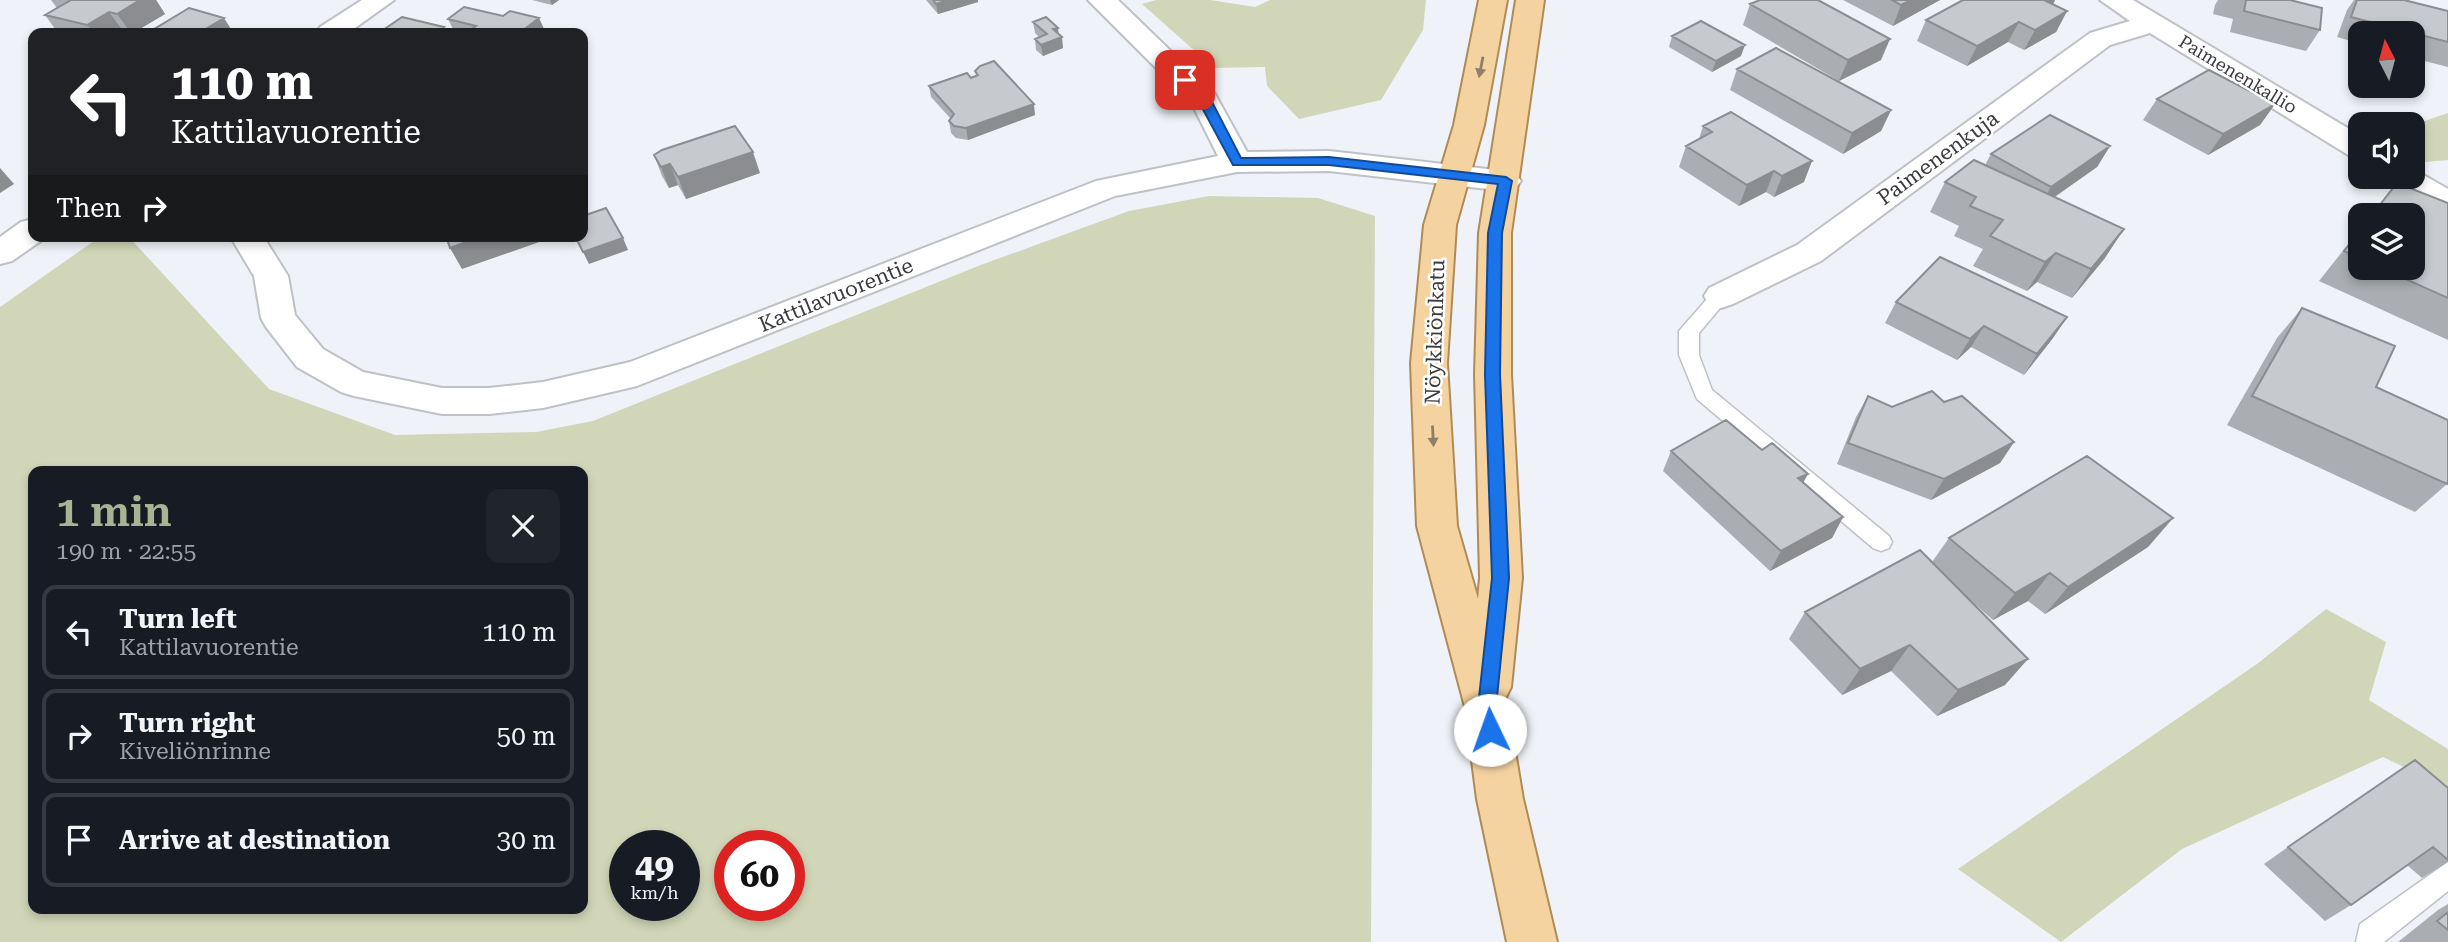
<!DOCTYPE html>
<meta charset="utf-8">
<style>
body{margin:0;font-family:"Roboto Serif",serif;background:#20242c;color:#f1f3f6;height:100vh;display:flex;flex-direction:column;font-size:26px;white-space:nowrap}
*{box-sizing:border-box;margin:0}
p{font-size:23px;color:#9ea1a6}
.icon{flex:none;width:38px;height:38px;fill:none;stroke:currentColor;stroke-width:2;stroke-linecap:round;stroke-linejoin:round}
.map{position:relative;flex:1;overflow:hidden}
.side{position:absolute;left:28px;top:466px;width:560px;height:448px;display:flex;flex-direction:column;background:#171b24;border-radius:14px;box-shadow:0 4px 10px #0003}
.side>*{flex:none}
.guide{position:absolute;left:28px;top:28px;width:560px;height:214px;border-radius:14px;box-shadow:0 4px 10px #0003;background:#202124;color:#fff;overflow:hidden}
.needle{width:46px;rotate:354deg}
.tools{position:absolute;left:2348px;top:21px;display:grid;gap:14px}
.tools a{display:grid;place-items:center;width:77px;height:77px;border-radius:14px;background:#171b24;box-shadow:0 4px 10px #0003;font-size:35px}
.speed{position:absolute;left:609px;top:830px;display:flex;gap:14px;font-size:35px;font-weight:700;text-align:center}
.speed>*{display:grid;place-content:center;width:91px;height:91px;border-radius:50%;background:#171b24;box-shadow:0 4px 10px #0003;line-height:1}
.speed small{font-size:18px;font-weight:400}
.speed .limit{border:10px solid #d22;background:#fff;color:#111}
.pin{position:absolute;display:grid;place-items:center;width:60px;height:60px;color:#fff;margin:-30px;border-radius:14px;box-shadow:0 4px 10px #0006}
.me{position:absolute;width:77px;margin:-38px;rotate:357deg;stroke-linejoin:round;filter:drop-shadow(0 0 5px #0008)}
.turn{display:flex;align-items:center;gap:24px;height:147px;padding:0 28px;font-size:32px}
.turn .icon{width:91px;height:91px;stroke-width:2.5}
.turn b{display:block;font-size:49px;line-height:60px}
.then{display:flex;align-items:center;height:66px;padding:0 28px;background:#0003;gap:14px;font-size:26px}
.round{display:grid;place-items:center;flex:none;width:74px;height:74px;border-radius:14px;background:#20242c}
.head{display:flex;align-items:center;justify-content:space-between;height:119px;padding:0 28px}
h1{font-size:42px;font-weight:600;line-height:52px;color:#a6b493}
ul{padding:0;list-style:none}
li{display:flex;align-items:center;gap:21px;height:94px;margin:0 14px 10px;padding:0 14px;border:4px solid #363941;border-radius:14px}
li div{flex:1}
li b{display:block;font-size:26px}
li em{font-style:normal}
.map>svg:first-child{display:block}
</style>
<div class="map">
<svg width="2448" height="942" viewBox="0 0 2448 942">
<rect width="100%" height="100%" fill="#eff2f8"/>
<path fill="#d1d6b8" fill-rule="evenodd" d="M1156,0H1210L1255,7L1270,0H1426L1423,30L1381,100L1299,119L1267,86L1265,67L1214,68L1142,4Z
M2448,113V160L2426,162L2413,154V125Z
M1209,196L1318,198L1375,216L1371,942H0V307L101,236H128L269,389L395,435L536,432L593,421L978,266L1129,211ZM33,471H583V908H33ZM684,845V905H625V845ZM789,845V905H730V845Z
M2326,609L2386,642L2369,700L2448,749V788L2383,757L2182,849L2061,942L1958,869L2257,664Z"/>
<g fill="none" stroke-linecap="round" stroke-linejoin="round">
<defs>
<path id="lane" d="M1721,290L1730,296L1699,333V355L1712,390L1889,536L1892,542L1889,548L1881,551L1873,548L1697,399L1679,355V331L1714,291Z
M2448,862V891L2384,942H2356L2360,924Z"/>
<path id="street" d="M362,0H394L348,33H316L320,27Z
M1088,0H1118L1215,94L1247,152L1329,151L1505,171L1516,174L1521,181L1516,188L1505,191L1329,171L1237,172L1115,196L637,386L543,408L489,414H442L354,396L341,392L297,367L266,327L261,318L254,276L230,236H263L288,276L295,315L323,349L363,372L442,388H489L543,382L630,362L1096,181L1218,156L1192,104Z
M2100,0H2133L2361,136V158L2350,156L2150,33L2110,45L1821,261L1733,304L1721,308L1709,304L1704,296L1709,288L1797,245L2090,33L2130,21Z
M2413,169L2448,189V213C2430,208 2401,193 2390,177H2413Z
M33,219V236L45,238L12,261L0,264V237L21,222Z"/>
<path id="primary" d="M1479,0H1507L1484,125L1456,225L1447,363L1457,526L1478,599L1480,578L1475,374L1479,233L1516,0H1544L1511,233V374L1522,578L1511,687L1506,697L1523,799L1557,942H1507L1477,799L1465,707L1417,526L1411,363L1424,225L1454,125Z"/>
</defs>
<use href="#lane" stroke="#bec2c7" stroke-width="3"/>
<use href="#street" stroke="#bec2c7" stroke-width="4"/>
<use href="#primary" stroke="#af8b56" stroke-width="4"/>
<use href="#lane" fill="#fff" fill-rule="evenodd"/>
<use href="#street" fill="#fff" fill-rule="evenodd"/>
<use href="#primary" fill="#f5d3a1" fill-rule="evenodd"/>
</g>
<path fill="#aaaeb2" d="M51,0H156L165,14L133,33L124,32L122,33H58L45,15L57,8Z
M532,0H559L552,5Z
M926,0H978V2L938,14Z
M1843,0H1940L1893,26Z
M1963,0H2055L2053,5L2067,11L2056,32L2024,50L2008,42L1967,66L1917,41L1926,20Z
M2218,0H2290L2320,30L2306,51L2230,32L2233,19L2213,14L2215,5Z
M2354,0H2404L2448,11V67L2413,58V33H2361V44L2337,37L2347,10Z
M1750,4L1881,60L1839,81L1743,25Z
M448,19L546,33H455Z
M1033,22L1059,34L1063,48L1043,56L1036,50L1035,39L1039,37L1035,33Z
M444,27L447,33H389L386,28Z
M156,28L231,29L224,33H160Z
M1672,36L1741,56L1712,72L1669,47Z
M1737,69L1891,110L1881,131L1843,154L1730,90Z
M975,71L1035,115L968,140L956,138L951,133L949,121L951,119L931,97L929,86L971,78L976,76Z
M2157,99L2275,104L2260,125L2208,155L2143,120Z
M1703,126L1804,182L1774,197L1766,192L1739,206L1679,167L1686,146L1699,139Z
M2110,146L2097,167L2055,197L2105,258L2072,298L2037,282L2027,291L1973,266L1983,249L1954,236L1959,226L1930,212L1945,182L1985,165L1991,154Z
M654,155L760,173L686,199L678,185L669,188L662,176Z
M2397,183L2448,203V340L2319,281L2361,228V268H2413V215H2371Z
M1896,302L2067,317L2053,338L2024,375L1971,347L1957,360L1885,323Z
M2302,308L2376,387L2447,484L2415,512L2227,425L2277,338Z
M1868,396L1892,407L1944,402L2014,442L2000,463L1931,500L1837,464L1856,417Z
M1762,450L1803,482L1843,517L1832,538L1770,571L1663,471L1671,451Z
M2173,518L2148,547L2045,614L2028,601L1993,620L1969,599L2005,685L1937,716L1891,671L1842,695L1789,639L1805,612L1932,562L1949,538Z
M2448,788V862L2422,878L2407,865L2351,905L2325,921L2264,864L2288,847Z
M2448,904V942H2398L2438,910Z"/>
<path fill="#8b8d91" d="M140,0H156L165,14L133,33H131L117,14Z
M550,0H559L552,5Z
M948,0H978V2L938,14L936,4Z
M1911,0H1940L1893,26L1901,5Z
M2044,0H2055L2049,12Z
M2067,11L2056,32L2024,50L2035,30Z
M109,12L124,32L122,33H94L87,25Z
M224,18L231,29L224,33H199Z
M539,18L546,33H523L522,31Z
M2019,22L2008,42L1967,66L1977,46Z
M444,27L447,33H436Z
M1058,28L1059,38L1062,37L1063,48L1043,56L1041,45L1053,29Z
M1890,39L1881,60L1839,81L1848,60Z
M1745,45L1741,56L1712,72L1716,61Z
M1034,104L1035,115L968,140L966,128Z
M2275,104L2260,125L2208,155L2223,134Z
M1891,110L1881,131L1843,154L1852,133Z
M2110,146L2097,167L2038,208L2051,187Z
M753,152L760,173L686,199L678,177Z
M1812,161L1804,182L1774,197L1782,176Z
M670,164L678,185L669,188L661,167Z
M0,168L14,184L0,193Z
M1774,171L1766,192L1739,206L1747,185Z
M2124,229L2105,258L2072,298L2091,269Z
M483,236H543L545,240L462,269L450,248Z
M623,238L628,250L589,264L583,252Z
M2056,253L2037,282L2027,291L2045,262Z
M2067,317L2053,338L2024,375L2037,354Z
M1984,326L1971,347L1957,360L1970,339Z
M2014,442L2000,463L1931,500L1944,479Z
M1808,474L1797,494L1798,478Z
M1843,517L1832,538L1770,571L1781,551Z
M2173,518L2148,547L2045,614L2068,587Z
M2050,573L2028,601L1993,620L2015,593Z
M1910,645L1891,671L1842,695L1860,669Z
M2028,659L2005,685L1937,716L1958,690Z"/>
<path fill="#c6cacf" stroke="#8b8d91" stroke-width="2" d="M70,0H140L117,14L109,12L87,25L45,15L71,0Z
M933,0H948L936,4Z
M1760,0H1818L1890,39L1848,60L1750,4Z
M1892,0H1911L1901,5Z
M1963,0H2044L2067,11L2035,30L2019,22L1977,46L1926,20Z
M2246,0H2290L2322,8L2320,30L2244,11Z
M2357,0H2404L2448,11V42L2351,17Z
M464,7L503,16L510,11L539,18L522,31L528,32L526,33H466L476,26L448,19Z
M189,8L224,18L199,33H175L156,28Z
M402,17L444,27L436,33H406L386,28Z
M1046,17L1058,28L1053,29L1062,37L1041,45L1035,39L1047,34L1033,22Z
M1701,21L1745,45L1716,61L1672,36Z
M1776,48L1891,110L1852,133L1737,69Z
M994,61L1034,104L966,128L954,126L949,121L954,114L929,86L967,73L971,78L978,75L975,71L980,66Z
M2209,70L2275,104L2223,134L2157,99Z
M1731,112L1812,161L1782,176L1774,171L1747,185L1686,146L1712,132L1703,126Z
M2050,115L2110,146L2051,187L1991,154Z
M735,126L753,152L678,177L670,164L661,167L654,155L662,150Z
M1974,160L2124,229L2091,269L2056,253L2045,262L1990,236L2003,220L1970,206L1976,197L1945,182Z
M2397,183L2448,203V298L2381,268H2413V215H2372Z
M606,208L623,238L583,252L575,236H583V216Z
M2361,230V259L2344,251Z
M446,236H483L450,248Z
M1940,257L2067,317L2037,354L1984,326L1970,339L1896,302Z
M2302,308L2395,346L2376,387L2448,420V481L2447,484L2252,396Z
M1932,391L1944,402L1962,396L2014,442L1944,479L1848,443L1868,396L1892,407Z
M1726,420L1762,450L1772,443L1808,474L1798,478L1843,517L1781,551L1671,451Z
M2087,456L2173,518L2068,587L2050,573L2015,593L1949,538Z
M1920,550L2028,659L1958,690L1910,645L1860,669L1805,612Z
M2415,760L2448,788V860L2433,847L2351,905L2288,847Z
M2448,912V930L2437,921Z"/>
<defs><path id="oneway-solid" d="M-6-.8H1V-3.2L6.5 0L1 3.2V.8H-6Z" transform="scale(1.75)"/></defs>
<g fill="#8e7f6b">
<use href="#oneway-solid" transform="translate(1481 67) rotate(101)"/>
<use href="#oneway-solid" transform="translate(1433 436) rotate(87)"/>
</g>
<path fill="#1a73e8" stroke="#114b97" stroke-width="2" d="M1180,78H1189L1211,100L1241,158L1329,157L1506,177L1512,181L1502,233L1500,374L1509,578L1496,707L1499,730L1497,736H1484L1478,707L1492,578L1485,374L1488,233L1498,184L1329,165H1233L1199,102L1180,83Z"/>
<g text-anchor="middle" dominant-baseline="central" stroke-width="5" stroke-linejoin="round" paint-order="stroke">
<g font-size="18" fill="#3a3b3e" stroke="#fff">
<text transform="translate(2238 74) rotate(31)">Paimenenkallio</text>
</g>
<g font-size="21" fill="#3a3b3e" stroke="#fff">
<text transform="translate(1938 158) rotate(-36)">Paimenenkuja</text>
<text transform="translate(836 295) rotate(-22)">Kattilavuorentie</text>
<text transform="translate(1435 332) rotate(-88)">Nöykkiönkatu</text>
</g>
</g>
</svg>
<div class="tools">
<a><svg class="needle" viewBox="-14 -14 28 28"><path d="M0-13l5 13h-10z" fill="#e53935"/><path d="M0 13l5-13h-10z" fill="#9ea1a6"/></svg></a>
<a><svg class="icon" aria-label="sound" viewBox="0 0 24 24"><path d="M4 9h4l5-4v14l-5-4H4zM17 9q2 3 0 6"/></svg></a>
<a><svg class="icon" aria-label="layers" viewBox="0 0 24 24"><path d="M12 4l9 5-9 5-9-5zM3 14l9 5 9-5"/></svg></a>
</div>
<div class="speed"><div>49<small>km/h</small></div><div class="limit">60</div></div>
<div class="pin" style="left:1185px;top:80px;background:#d93025"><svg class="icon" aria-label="arrive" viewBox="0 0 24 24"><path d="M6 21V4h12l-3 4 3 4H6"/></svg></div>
<svg class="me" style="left:1490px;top:730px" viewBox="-20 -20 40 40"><circle r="19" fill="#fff"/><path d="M0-13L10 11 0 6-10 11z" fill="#1a73e8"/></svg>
<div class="guide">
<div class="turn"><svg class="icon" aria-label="left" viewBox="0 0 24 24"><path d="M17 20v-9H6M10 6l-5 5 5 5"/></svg><div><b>110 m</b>Kattilavuorentie</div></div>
<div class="then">Then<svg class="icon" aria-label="right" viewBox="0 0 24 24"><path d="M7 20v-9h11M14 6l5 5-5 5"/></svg></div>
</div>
<section class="side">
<div class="head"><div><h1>1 min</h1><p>190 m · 22:55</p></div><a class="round"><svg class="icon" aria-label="close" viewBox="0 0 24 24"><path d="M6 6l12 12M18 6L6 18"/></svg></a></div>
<ul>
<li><svg class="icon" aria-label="left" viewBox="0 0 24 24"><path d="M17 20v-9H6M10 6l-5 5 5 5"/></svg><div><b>Turn left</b><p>Kattilavuorentie</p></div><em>110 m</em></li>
<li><svg class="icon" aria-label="right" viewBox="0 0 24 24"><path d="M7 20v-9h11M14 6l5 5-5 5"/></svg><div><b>Turn right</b><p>Kiveliönrinne</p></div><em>50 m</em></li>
<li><svg class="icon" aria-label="arrive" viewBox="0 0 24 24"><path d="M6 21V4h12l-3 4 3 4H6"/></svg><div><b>Arrive at destination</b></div><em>30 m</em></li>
</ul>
</section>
</div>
